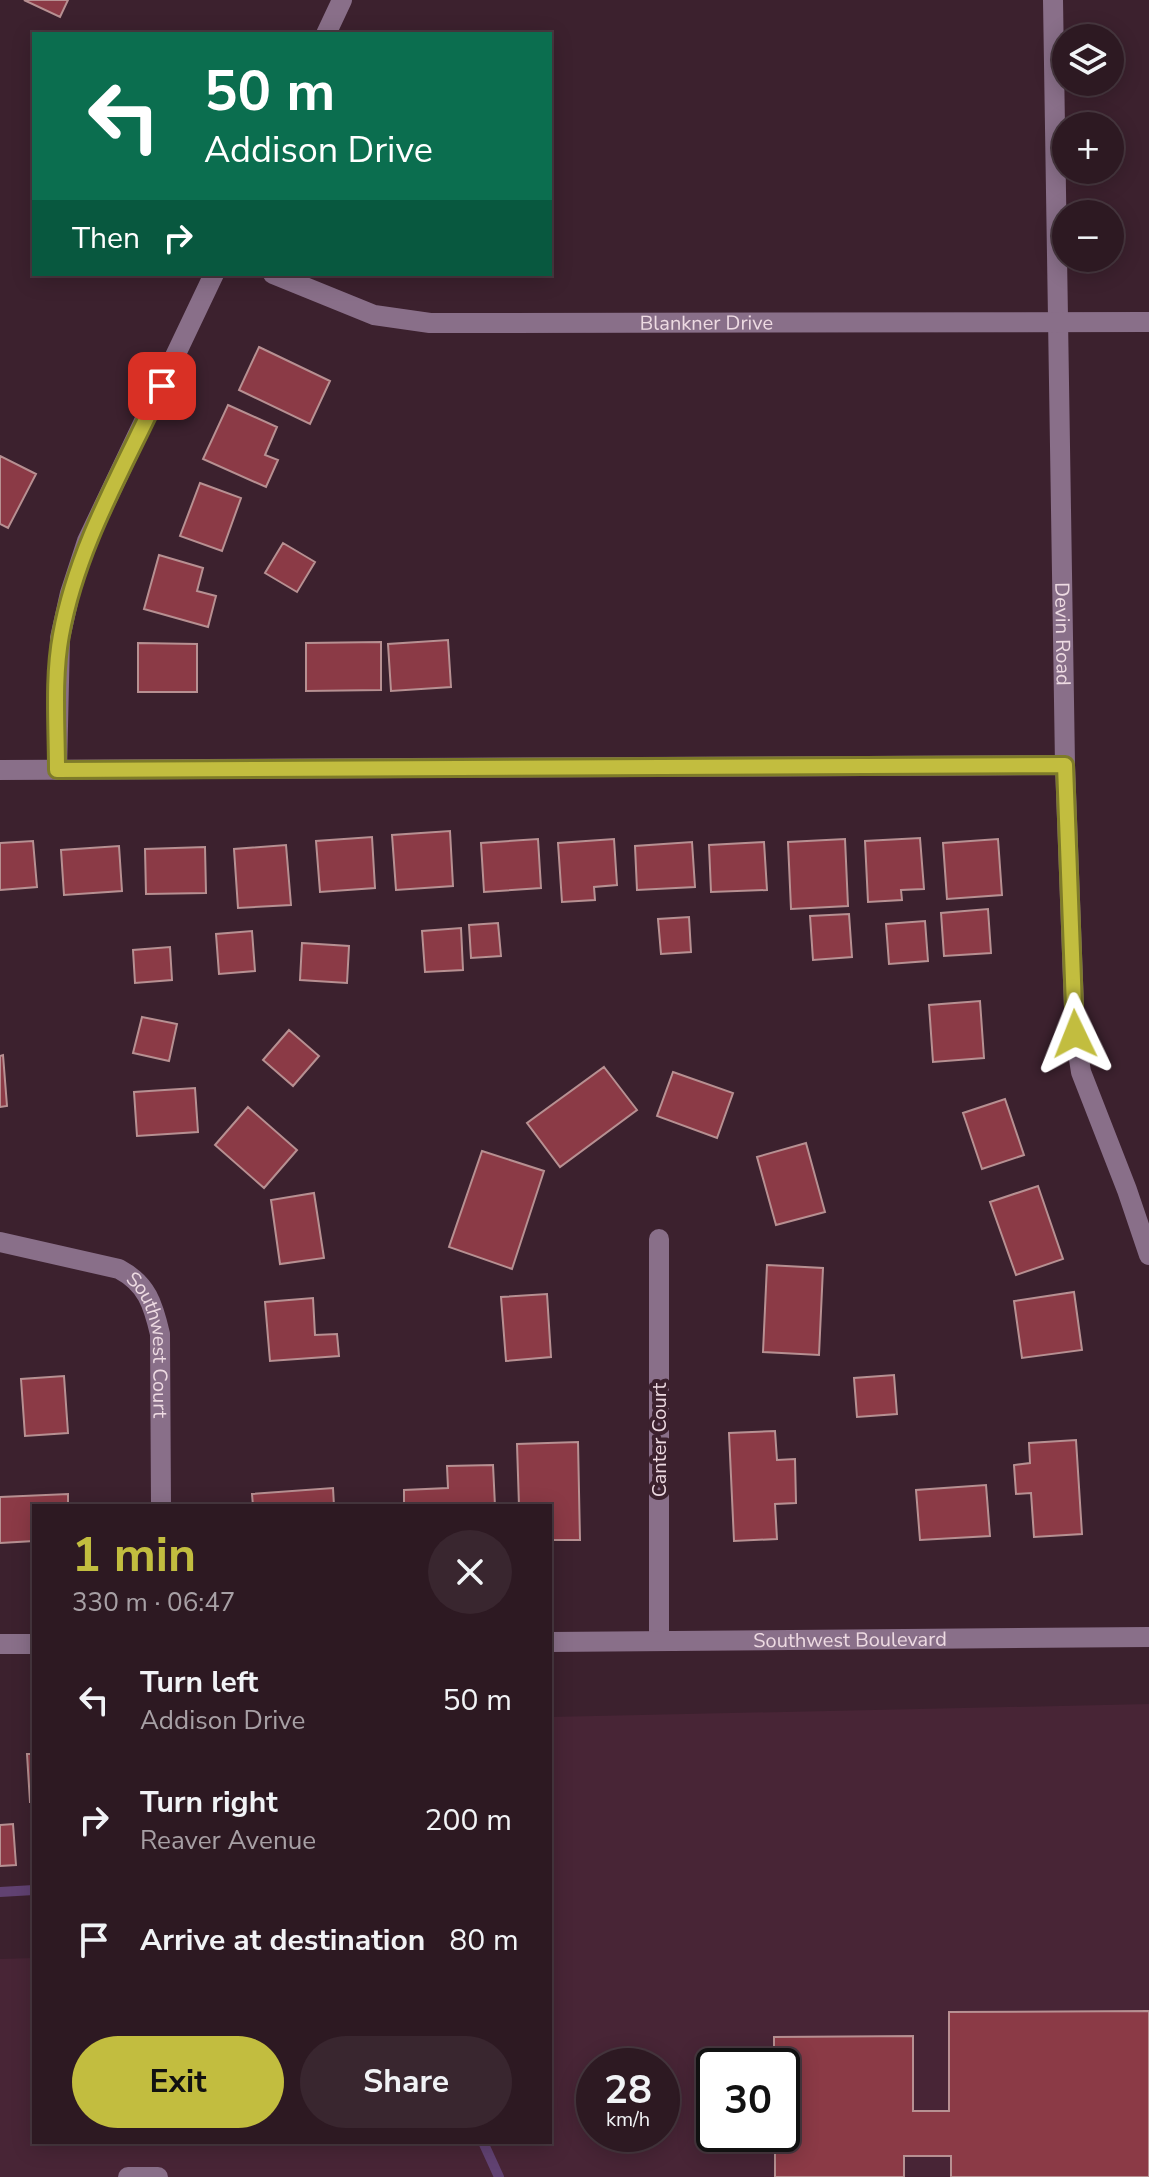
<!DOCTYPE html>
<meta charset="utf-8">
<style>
body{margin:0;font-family:"Nunito Sans",sans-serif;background:#39262f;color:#f1f3f6;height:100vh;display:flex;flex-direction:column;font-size:30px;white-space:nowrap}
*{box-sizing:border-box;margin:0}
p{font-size:26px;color:#a7a0a5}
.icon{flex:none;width:44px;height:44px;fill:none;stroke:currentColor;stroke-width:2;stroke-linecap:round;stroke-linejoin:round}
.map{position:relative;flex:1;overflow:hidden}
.drawer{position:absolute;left:32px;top:1504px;width:520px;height:640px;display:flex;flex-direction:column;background:#2d1922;border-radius:0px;box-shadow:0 4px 20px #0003,0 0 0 2px #483840}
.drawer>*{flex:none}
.hud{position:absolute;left:32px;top:32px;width:520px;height:244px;border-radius:0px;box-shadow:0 4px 20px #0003,0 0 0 2px #483840;background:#0b6e4f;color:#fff;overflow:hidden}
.fabs{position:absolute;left:1052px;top:24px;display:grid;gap:16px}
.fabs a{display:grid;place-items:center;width:72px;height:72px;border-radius:50%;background:#2d1922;box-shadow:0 4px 20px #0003,0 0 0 2px #483840;font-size:40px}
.speed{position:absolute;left:576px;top:2048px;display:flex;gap:16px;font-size:40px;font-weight:700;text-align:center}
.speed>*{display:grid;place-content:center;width:104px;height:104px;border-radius:50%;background:#2d1922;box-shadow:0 4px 20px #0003,0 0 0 2px #483840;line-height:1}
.speed small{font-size:20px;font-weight:400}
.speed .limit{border:4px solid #111;border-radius:12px;background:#fff;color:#111}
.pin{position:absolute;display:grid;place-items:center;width:68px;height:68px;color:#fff;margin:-34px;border-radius:16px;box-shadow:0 4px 12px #0006}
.me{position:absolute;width:88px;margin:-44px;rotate:358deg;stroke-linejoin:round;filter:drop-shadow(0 0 6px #0008)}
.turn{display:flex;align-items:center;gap:28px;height:168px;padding:0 40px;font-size:36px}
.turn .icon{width:104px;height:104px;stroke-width:2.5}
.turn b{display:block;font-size:56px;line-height:68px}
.then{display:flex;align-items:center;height:76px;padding:0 40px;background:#0003;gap:16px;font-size:30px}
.round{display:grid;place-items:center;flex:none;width:84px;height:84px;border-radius:42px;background:#39262f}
.summary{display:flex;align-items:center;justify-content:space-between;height:136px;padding:0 40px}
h1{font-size:48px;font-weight:700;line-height:60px;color:#c2bd3f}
.action{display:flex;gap:16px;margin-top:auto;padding:16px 40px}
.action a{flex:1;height:92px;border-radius:48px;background:#c2bd3f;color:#111;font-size:32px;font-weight:700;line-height:92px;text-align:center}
.action a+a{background:#39262f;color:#f1f3f6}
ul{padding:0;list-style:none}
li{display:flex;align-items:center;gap:24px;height:120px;padding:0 40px}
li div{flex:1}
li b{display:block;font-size:30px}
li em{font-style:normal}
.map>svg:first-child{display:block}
</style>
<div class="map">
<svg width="1149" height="2177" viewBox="0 0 1149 2177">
<rect width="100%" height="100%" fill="#3c212e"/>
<path fill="#482536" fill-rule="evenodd" d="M1149,1704V2177H0V1959L34,1958V2142H550V1717ZM594,2066H662V2134H594ZM714,2066H782V2134H714Z"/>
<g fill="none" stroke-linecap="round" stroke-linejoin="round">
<path stroke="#614272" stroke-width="10" d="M0,1892L34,1890
M483,2142L499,2177"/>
</g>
<path fill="#8b3a46" stroke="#b79092" stroke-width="2" d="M24,0H68L60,17Z
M259,347L330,381L310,424L239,390Z
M228,405L277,427L265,455L278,460L266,487L203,459Z
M0,456L36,474L8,528L0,524Z
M200,483L241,498L222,551L180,536Z
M283,543L315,562L297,592L265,573Z
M159,555L203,568L197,591L216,596L208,627L144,609Z
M448,640L451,687L391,691L388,644Z
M381,642V690L306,691V643Z
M138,643L197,644V692H138Z
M450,831L453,886L396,890L392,835Z
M372,837L375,888L320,892L316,841Z
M920,838L924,889L901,890L902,900L868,902L865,841Z
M538,839L541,888L484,892L481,843Z
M614,839L617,885L594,887L595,900L562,902L558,843Z
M845,839L848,906L791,909L788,842Z
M998,839L1002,895L947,899L943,843Z
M33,841L37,887L0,890V843Z
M692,842L695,887L637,890L635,846Z
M764,842L767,890L711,892L709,845Z
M286,845L291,905L238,908L234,849Z
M119,846L122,891L64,895L61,850Z
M205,847L206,893L146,894L145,849Z
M988,909L991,953L944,956L941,913Z
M849,914L852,957L813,960L810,916Z
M689,917L691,952L661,954L658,919Z
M925,921L928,961L889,964L886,924Z
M498,923L501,956L471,958L469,925Z
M461,928L463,970L425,972L422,931Z
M252,931L255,971L219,974L216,934Z
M302,943L349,946L347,983L300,980Z
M170,947L172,980L135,983L133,950Z
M980,1001L984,1058L933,1062L929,1005Z
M142,1017L177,1024L169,1061L133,1053Z
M289,1030L319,1056L293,1086L263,1060Z
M3,1055L7,1106L0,1107V1056Z
M604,1067L637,1110L560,1167L527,1123Z
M673,1072L733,1093L717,1138L657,1116Z
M195,1088L198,1132L137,1136L134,1092Z
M1005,1099L1024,1155L982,1169L963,1113Z
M248,1107L297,1150L264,1188L215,1145Z
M806,1143L825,1212L776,1225L757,1157Z
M482,1151L544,1171L512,1269L449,1247Z
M1038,1186L1063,1259L1016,1275L990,1202Z
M314,1193L324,1258L280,1264L271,1200Z
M767,1265L823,1268L819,1355L763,1352Z
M1074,1292L1082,1350L1022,1358L1014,1301Z
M547,1294L551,1357L506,1361L501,1297Z
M313,1298L315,1335L337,1334L339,1356L270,1361L265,1302Z
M894,1375L897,1414L857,1417L854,1378Z
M64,1376L68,1433L25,1436L21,1379Z
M775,1431L777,1460L795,1459L796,1503L775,1504L777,1539L734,1541L729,1433Z
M1076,1440L1082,1534L1034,1537L1031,1493L1016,1494L1014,1465L1030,1463L1029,1443Z
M578,1442L580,1540H550V1506H519L517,1444Z
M493,1465L495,1506H404V1490L448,1488L447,1466Z
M986,1485L990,1536L920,1540L916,1490Z
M333,1488L334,1506H253L252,1494Z
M68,1494V1506H34V1541L0,1543V1497Z
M27,1754H34V1802H30Z
M13,1824L16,1865L0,1866V1825Z
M1149,2011V2177H951V2156H904V2177H775V2134H782V2066H774V2037L913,2036V2111H949V2012Z"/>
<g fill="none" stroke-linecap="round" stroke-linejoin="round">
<g stroke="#896f89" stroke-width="20">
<path id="s1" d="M1053,0L1065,765L1075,1034L1081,1072L1127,1190L1149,1255"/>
<path d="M326,34L342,0"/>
<path id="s2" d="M273,274L374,315L430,323L1149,322"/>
<path d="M0,770L1065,765"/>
<path d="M57,770L60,638L70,593L87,541L214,274"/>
<path id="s3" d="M0,1242L119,1269C147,1284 153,1304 160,1334L161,1506"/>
<path d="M659,1640V1239"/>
<path id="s4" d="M550,1642L1149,1637"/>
<path d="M0,1644H34"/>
<path d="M128,2177H158"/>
</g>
</g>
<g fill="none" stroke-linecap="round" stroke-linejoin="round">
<defs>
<path id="route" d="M162,386C124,468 77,546 61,635C53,678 57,726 57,770L1065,765L1075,1034"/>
</defs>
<use href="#route" stroke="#7e7b29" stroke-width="20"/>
<use href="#route" stroke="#c2bd3f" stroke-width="14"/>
</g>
<g text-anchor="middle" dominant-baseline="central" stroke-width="8" stroke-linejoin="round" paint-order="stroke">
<g font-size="20" fill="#eddae2" stroke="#3c212e">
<text stroke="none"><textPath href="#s2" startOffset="442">Blankner Drive</textPath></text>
<text stroke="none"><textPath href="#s1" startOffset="634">Devin Road</textPath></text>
<text stroke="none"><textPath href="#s3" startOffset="210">Southwest Court</textPath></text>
<text transform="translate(659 1440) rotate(-90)">Canter Court</text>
<text stroke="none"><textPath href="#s4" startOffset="300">Southwest Boulevard</textPath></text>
</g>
</g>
</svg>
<div class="fabs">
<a><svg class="icon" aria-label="layers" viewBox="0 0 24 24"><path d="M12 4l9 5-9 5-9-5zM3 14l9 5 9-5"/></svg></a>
<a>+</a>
<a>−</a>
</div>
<div class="speed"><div>28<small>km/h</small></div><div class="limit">30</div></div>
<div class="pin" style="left:162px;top:386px;background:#d93025"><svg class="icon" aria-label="arrive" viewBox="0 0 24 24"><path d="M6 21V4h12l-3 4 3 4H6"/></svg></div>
<svg class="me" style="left:1075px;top:1034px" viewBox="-20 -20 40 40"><path d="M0-17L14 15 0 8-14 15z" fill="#c2bd3f" stroke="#fff" stroke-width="4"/></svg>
<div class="hud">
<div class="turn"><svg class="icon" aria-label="left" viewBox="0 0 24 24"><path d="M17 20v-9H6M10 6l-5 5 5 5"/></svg><div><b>50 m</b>Addison Drive</div></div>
<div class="then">Then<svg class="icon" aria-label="right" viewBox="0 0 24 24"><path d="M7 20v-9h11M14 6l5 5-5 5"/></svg></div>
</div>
<section class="drawer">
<div class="summary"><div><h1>1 min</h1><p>330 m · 06:47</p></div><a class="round"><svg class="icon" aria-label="close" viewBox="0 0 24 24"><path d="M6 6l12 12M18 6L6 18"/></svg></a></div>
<ul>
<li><svg class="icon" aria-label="left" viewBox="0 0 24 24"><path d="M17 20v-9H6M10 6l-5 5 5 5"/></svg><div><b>Turn left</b><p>Addison Drive</p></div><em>50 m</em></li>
<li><svg class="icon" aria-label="right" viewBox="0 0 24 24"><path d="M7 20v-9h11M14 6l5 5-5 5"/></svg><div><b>Turn right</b><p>Reaver Avenue</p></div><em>200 m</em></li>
<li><svg class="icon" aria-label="arrive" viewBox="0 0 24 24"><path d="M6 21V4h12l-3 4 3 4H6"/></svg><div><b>Arrive at destination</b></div><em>80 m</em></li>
</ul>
<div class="action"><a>Exit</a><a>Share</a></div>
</section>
</div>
